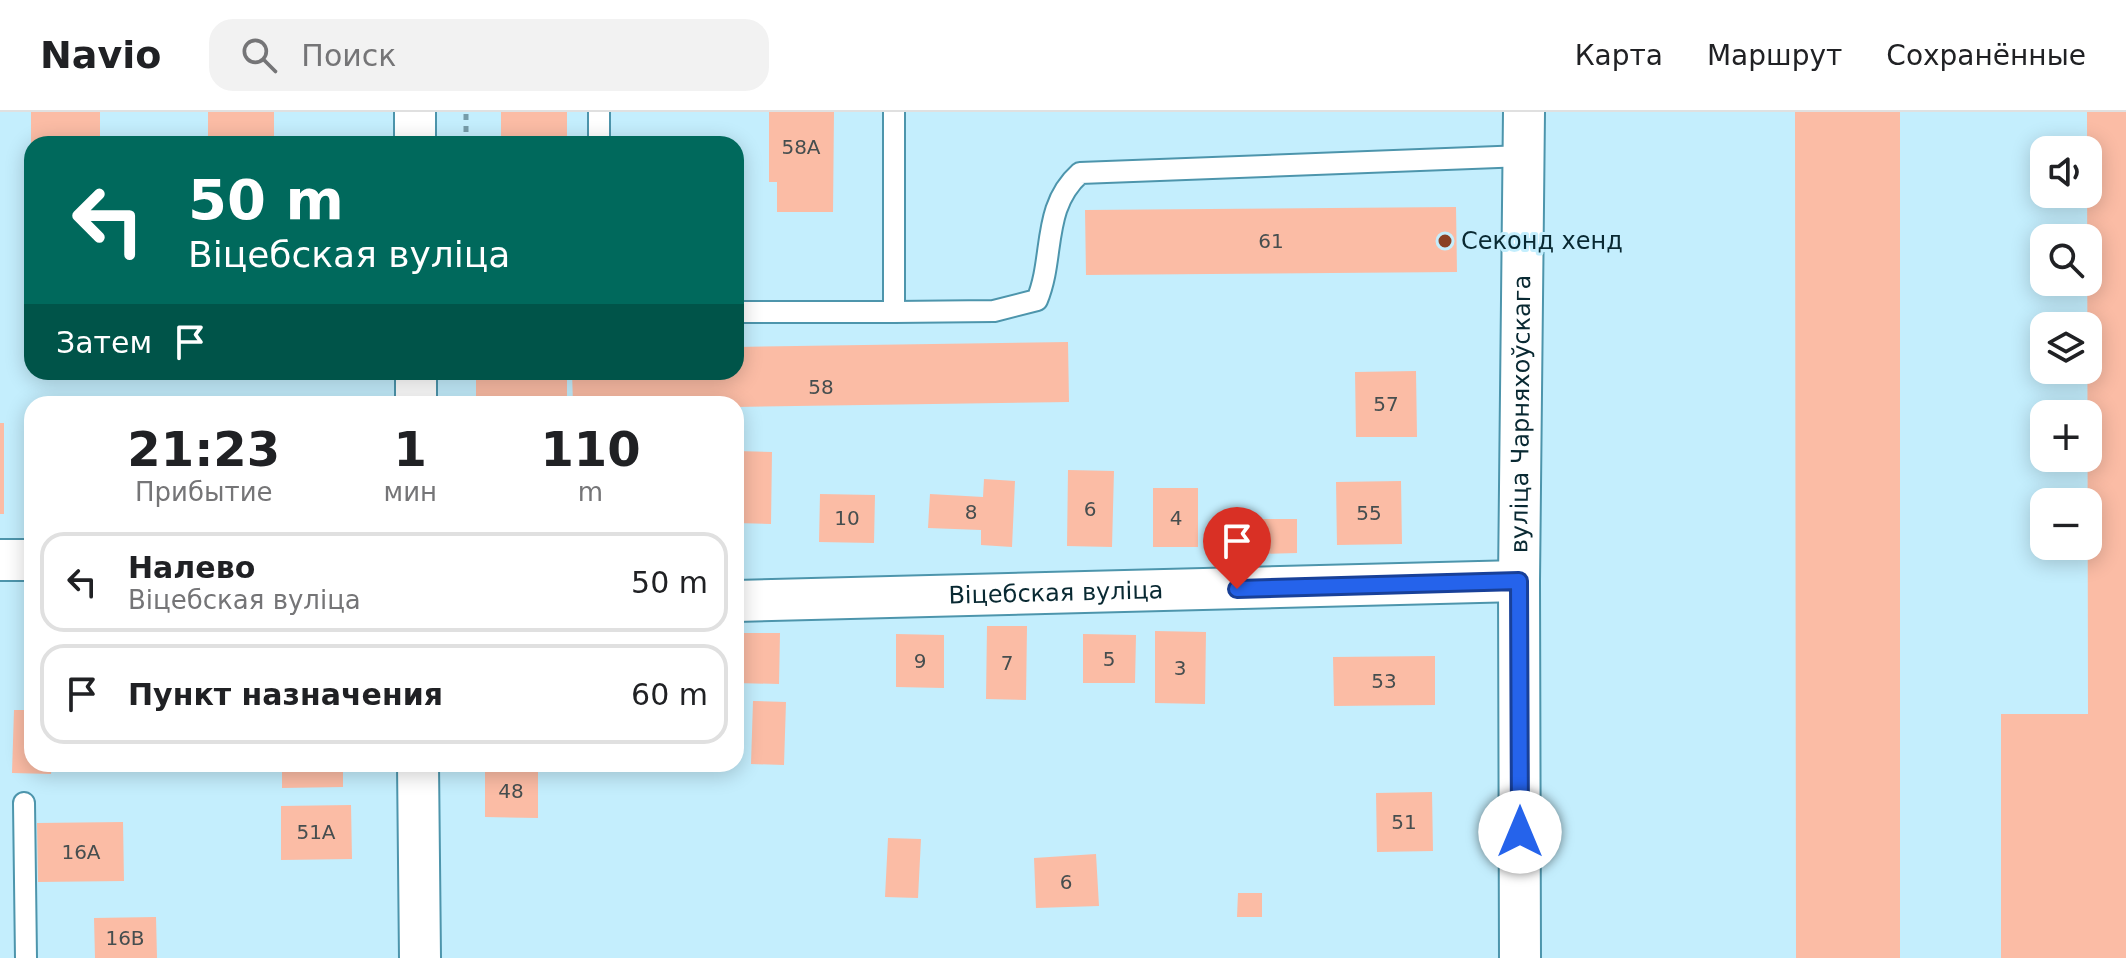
<!DOCTYPE html>
<html lang="ru">
<meta charset="utf-8">
<style>
body{margin:0;font-family:"DejaVu Sans",sans-serif;background:#f2f2f2;color:#202124;height:100vh;display:flex;flex-direction:column;font-size:30px;white-space:nowrap}
*{box-sizing:border-box;margin:0}
p{font-size:26px;color:#757577}
.icon{flex:none;width:44px;height:44px;fill:none;stroke:currentColor;stroke-width:2;stroke-linecap:round;stroke-linejoin:round}
.map{position:relative;flex:1;overflow:hidden}
.side{position:absolute;left:24px;top:284px;width:720px;height:376px;display:flex;flex-direction:column;background:#fff;border-radius:24px;box-shadow:0 4px 20px #0003}
.side>*{flex:none}
.hud{position:absolute;left:24px;top:24px;width:720px;height:244px;border-radius:24px;box-shadow:0 4px 20px #0003;background:#00695c;color:#fff;overflow:hidden}
.tools{position:absolute;left:2030px;top:24px;display:grid;gap:16px}
.tools a{display:grid;place-items:center;width:72px;height:72px;border-radius:16px;background:#fff;box-shadow:0 4px 20px #0003;font-size:40px}
.pin{position:absolute;display:grid;place-items:center;width:68px;height:68px;color:#fff;margin:-82px -34px;border-radius:50% 50% 50% 0;rotate:-45deg;box-shadow:0 0 8px #0007}
.pin .icon{rotate:45deg}
.me{position:absolute;width:88px;margin:-44px;rotate:0deg;stroke-linejoin:round;filter:drop-shadow(0 0 6px #0008)}
.turn{display:flex;align-items:center;gap:28px;height:168px;padding:0 32px;font-size:36px}
.turn .icon{width:104px;height:104px;stroke-width:2.5}
.turn b{display:block;font-size:56px;line-height:68px}
.then{display:flex;align-items:center;height:76px;padding:0 32px;background:#0003;gap:16px;font-size:30px}
.eta{display:flex;justify-content:space-evenly;align-items:center;height:136px;text-align:center}
.eta b{font-size:48px;font-weight:700;line-height:56px}
ul{padding:0;list-style:none}
li{display:flex;align-items:center;gap:24px;height:100px;margin:0 16px 12px;padding:0 16px;border:4px solid #e0e0e0;border-radius:24px}
li div{flex:1}
li b{display:block;font-size:30px}
li em{font-style:normal}
header{display:flex;align-items:center;gap:48px;box-sizing:border-box;height:112px;padding:0 40px;background:#fff;border-bottom:2px solid #e0e0e0}
header strong{font-size:38px}
nav{display:flex;gap:44px;margin-inline-start:auto;font-size:28px}
.search{width:560px;height:72px;background:#f2f2f2;display:flex;align-items:center;gap:20px;box-sizing:border-box;padding:0 28px;border-radius:24px;color:#757577;font-size:30px}
.map>svg:first-child{display:block}
</style>
<header>
<strong>Navio</strong>
<div class="search"><svg class="icon" aria-label="search" viewBox="0 0 24 24"><circle cx="10" cy="10" r="6"/><path d="M15 15l6 6"/></svg>Поиск</div>
<nav><a>Карта</a><a>Маршрут</a><a>Сохранённые</a></nav>
</header>
<div class="map">
<svg width="2126" height="846" viewBox="0 0 2126 846">
<rect width="100%" height="100%" fill="#c4eefd"/>
<path fill="#fbbca5" d="M31,0H100V32H31Z
M208,0H274V32H208Z
M501,0H567V32H501Z
M769,0H834L833,100H777V70H769Z
M1795,0H1900V846H1796Z
M2087,0H2126V846H2001V602H2088Z
M1456,95L1457,160L1086,163L1085,98Z
M1068,230L1069,290L736,295V292H573L572,260H736V235Z
M1416,259L1417,325H1356L1355,260Z
M476,260H567V292H476Z
M0,311H4V402H0Z
M736,339L772,340L771,412L736,411Z
M1068,358L1114,359L1112,435L1067,434Z
M984,367L1015,369L1012,435L981,433V418L928,416L930,382L983,385Z
M1401,369L1402,432L1337,433L1336,370Z
M1153,376H1198V435H1153Z
M820,382L875,383L874,431L819,430Z
M1254,407H1297V441L1254,442Z
M987,514H1027L1026,588L986,587Z
M1155,519L1206,520L1205,592L1155,591Z
M736,521H780L779,572L736,571Z
M896,522L944,523V576L896,575Z
M1083,522L1136,523L1135,571H1083Z
M1435,544V593L1334,594L1333,545Z
M753,589L786,590L784,653L751,652Z
M14,598H32V652H52L51,662L12,661Z
M282,652H343V675L282,676Z
M485,652H538V706L485,705Z
M1432,680L1433,739L1377,740L1376,681Z
M351,693L352,747L281,748V694Z
M123,710L124,769L38,770L37,711Z
M888,726L921,727L918,786L885,785Z
M1096,742L1099,794L1036,796L1034,746Z
M1238,781H1262V805H1237Z
M156,805L157,846H95L94,806Z"/>
<g fill="none" stroke-linecap="round" stroke-linejoin="round">
<defs>
<path id="service" d="M599,0V32
M736,200H894V0
M894,200L994,199L1037,188C1055,145 1041,96 1080,61L1524,44
M24,691L26,846"/>
<g id="minor">
<path d="M415,0V32"/>
<path d="M416,260V292"/>
<path d="M0,448H32"/>
<path id="s1" d="M736,489L1519,469"/>
<path d="M418,652L420,846"/>
<path id="s2" d="M1520,846L1519,469L1524,0"/>
</g>
</defs>
<use href="#service" stroke="#4d95ac" stroke-width="24"/>
<use href="#minor" stroke="#4d95ac" stroke-width="44"/>
<path stroke="#769ca9" stroke-width="5" stroke-dasharray="6 6" stroke-linecap="butt" d="M466,32V0"/>
<use href="#service" stroke="#fff" stroke-width="20"/>
<use href="#minor" stroke="#fff" stroke-width="40"/>
</g>
<g fill="none" stroke-linecap="round" stroke-linejoin="round">
<defs>
<path id="route" d="M1237,477L1519,469L1520,720"/>
</defs>
<use href="#route" stroke="#184099" stroke-width="20"/>
<use href="#route" stroke="#2563eb" stroke-width="14"/>
</g>
<circle fill="#8a4124" stroke="#c4eefd" stroke-width="3" cx="1445" cy="129" r="8"/>
<g text-anchor="middle" dominant-baseline="central" stroke-width="6" stroke-linejoin="round" paint-order="stroke">
<g font-size="20" fill="#464e4f">
<text x="801" y="35">58А</text>
<text x="1271" y="129">61</text>
<text x="821" y="275">58</text>
<text x="1386" y="292">57</text>
<text x="1090" y="397">6</text>
<text x="971" y="400">8</text>
<text x="1369" y="401">55</text>
<text x="847" y="406">10</text>
<text x="1176" y="406">4</text>
<text x="1109" y="547">5</text>
<text x="920" y="549">9</text>
<text x="1007" y="551">7</text>
<text x="1180" y="556">3</text>
<text x="1384" y="569">53</text>
<text x="511" y="679">48</text>
<text x="1404" y="710">51</text>
<text x="316" y="720">51А</text>
<text x="81" y="740">16А</text>
<text x="1066" y="770">6</text>
<text x="125" y="826">16В</text>
</g>
<g font-size="24" fill="#092932" stroke="#c4eefd" text-anchor="start">
<text x="1461" y="129">Секонд хенд</text>
</g>
<g font-size="24" fill="#092932" stroke="#c4eefd">
<text stroke="none"><textPath href="#s2" startOffset="544">вуліца Чарняхоўскага</textPath></text>
<text stroke="none"><textPath href="#s1" startOffset="320">Віцебская вуліца</textPath></text>
</g>
</g>
</svg>
<div class="tools">
<a><svg class="icon" aria-label="sound" viewBox="0 0 24 24"><path d="M4 9h4l5-4v14l-5-4H4zM17 9q2 3 0 6"/></svg></a>
<a><svg class="icon" aria-label="search" viewBox="0 0 24 24"><circle cx="10" cy="10" r="6"/><path d="M15 15l6 6"/></svg></a>
<a><svg class="icon" aria-label="layers" viewBox="0 0 24 24"><path d="M12 4l9 5-9 5-9-5zM3 14l9 5 9-5"/></svg></a>
<a>+</a>
<a>−</a>
</div>
<div class="pin" style="left:1237px;top:477px;background:#d93025"><svg class="icon" aria-label="arrive" viewBox="0 0 24 24"><path d="M6 21V4h12l-3 4 3 4H6"/></svg></div>
<svg class="me" style="left:1520px;top:720px" viewBox="-20 -20 40 40"><circle r="19" fill="#fff"/><path d="M0-13L10 11 0 6-10 11z" fill="#2563eb"/></svg>
<div class="hud">
<div class="turn"><svg class="icon" aria-label="left" viewBox="0 0 24 24"><path d="M17 20v-9H6M10 6l-5 5 5 5"/></svg><div><b>50 m</b>Віцебская вуліца</div></div>
<div class="then">Затем<svg class="icon" aria-label="arrive" viewBox="0 0 24 24"><path d="M6 21V4h12l-3 4 3 4H6"/></svg></div>
</div>
<section class="side">
<div class="eta">
<div><b>21:23</b><p>Прибытие</p></div>
<div><b>1</b><p>мин</p></div>
<div><b>110</b><p>m</p></div>
</div>
<ul>
<li><svg class="icon" aria-label="left" viewBox="0 0 24 24"><path d="M17 20v-9H6M10 6l-5 5 5 5"/></svg><div><b>Налево</b><p>Віцебская вуліца</p></div><em>50 m</em></li>
<li><svg class="icon" aria-label="arrive" viewBox="0 0 24 24"><path d="M6 21V4h12l-3 4 3 4H6"/></svg><div><b>Пункт назначения</b></div><em>60 m</em></li>
</ul>
</section>
</div>
